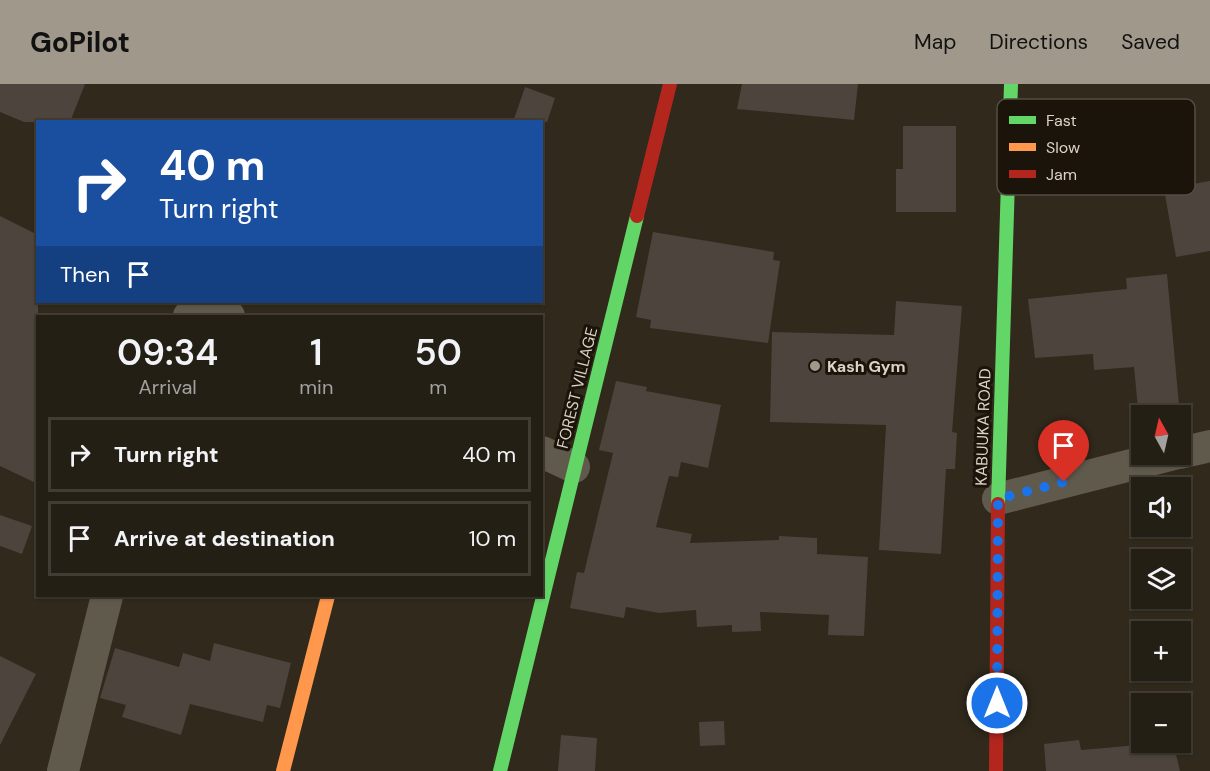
<!DOCTYPE html>
<meta charset="utf-8">
<style>
body{margin:0;font-family:"DM Sans",sans-serif;background:#2c271e;color:#f1f3f6;height:100vh;display:flex;flex-direction:column;font-size:22px;white-space:nowrap}
*{box-sizing:border-box;margin:0}
p{font-size:20px;color:#a3a2a0}
.icon{flex:none;width:33px;height:33px;fill:none;stroke:currentColor;stroke-width:2;stroke-linecap:round;stroke-linejoin:round}
.map{position:relative;flex:1;overflow:hidden}
.details{position:absolute;left:36px;top:231px;width:507px;height:282px;display:flex;flex-direction:column;background:#241f15;border-radius:0px;box-shadow:0 2px 4px #0004,0 0 0 2px #413d34}
.details>*{flex:none}
.banner{position:absolute;left:36px;top:36px;width:507px;height:183px;border-radius:0px;box-shadow:0 2px 4px #0004,0 0 0 2px #413d34;background:#1a4fa0;color:#fff;overflow:hidden}
.needle{width:39px;rotate:352deg}
.buttons{position:absolute;left:1131px;top:321px;display:grid;gap:12px}
.buttons a{display:grid;place-items:center;width:60px;height:60px;border-radius:0px;background:#241f15;box-shadow:0 2px 4px #0004,0 0 0 2px #413d34;font-size:30px}
.pin{position:absolute;display:grid;place-items:center;width:51px;height:51px;color:#fff;margin:-62px -26px;border-radius:50% 50% 50% 0;rotate:-45deg;box-shadow:0 0 6px #0007}
.pin .icon{rotate:45deg}
.me{position:absolute;width:66px;margin:-33px;rotate:0deg;stroke-linejoin:round;filter:drop-shadow(0 0 4px #0008)}
.turn{display:flex;align-items:center;gap:21px;height:126px;padding:0 24px;font-size:27px}
.turn .icon{width:78px;height:78px;stroke-width:2.5}
.turn b{display:block;font-size:42px;line-height:51px}
.then{display:flex;align-items:center;height:57px;padding:0 24px;background:#0003;gap:12px;font-size:22px}
.eta{display:flex;justify-content:space-evenly;align-items:center;height:102px;text-align:center}
.eta b{font-size:36px;font-weight:600;line-height:42px}
ul{padding:0;list-style:none}
li{display:flex;align-items:center;gap:18px;height:75px;margin:0 12px 9px;padding:0 12px;border:3px solid #413d34;border-radius:0px}
li div{flex:1}
li b{display:block;font-size:22px}
li em{font-style:normal}
header{display:flex;align-items:center;gap:36px;box-sizing:border-box;height:84px;padding:0 30px;background:#a0988a;color:#111}
header strong{font-size:28px}
nav{display:flex;gap:33px;margin-inline-start:auto;font-size:21px}
.map>svg:first-child{display:block}
</style>
<header>
<strong>GoPilot</strong>
<nav><a>Map</a><a>Directions</a><a>Saved</a></nav>
</header>
<div class="map">
<svg width="1210" height="687" viewBox="0 0 1210 687">
<rect width="100%" height="100%" fill="#30291c"/>
<path fill="#4d443d" d="M0,0H85L70,38H24L0,28Z
M742,0H858L854,36L737,25Z
M525,3L555,14L547,38H513Z
M903,42H956V128H896V85H903Z
M1210,97V167L1176,173L1164,105Z
M0,132L38,151V400L0,382Z
M653,148L774,168L773,176L780,177L768,259L650,244L651,236L636,233Z
M1167,190L1180,332H1142L1140,345L1134,283L1094,286L1093,270L1035,274L1028,215L1127,205L1126,194Z
M896,217L962,222L952,348L957,349L955,385H946L941,470L879,466L886,341L770,338L772,248L894,251Z
M616,297L647,303L646,307L721,321L708,384L681,378L678,393L669,392L656,443L692,450L690,459L779,456V452L817,454V470L868,473L864,552L828,551L829,531L760,528L761,547L732,548V541L697,543L696,526L659,529L626,523L624,534L570,524L577,488L584,489L613,369L599,366Z
M0,431L32,442L22,470L0,462Z
M214,559L291,579L280,624L267,621L263,638L190,620L181,651L122,633L126,621L100,614L115,564L179,583L183,569L210,577Z
M0,572L36,590L0,661Z
M724,637L725,661L700,662L699,638Z
M561,651L597,654L595,687H558Z
M1079,656L1081,666L1173,658L1180,687H1046L1044,660Z"/>
<g fill="none" stroke-linecap="round" stroke-linejoin="round">
<path stroke="#605a4d" stroke-width="32" d="M189,232L222,229L229,232
M542,368L574,383
M1180,369L1210,362
M998,415L1174,370
M63,687L107,512"/>
<path stroke="#63d668" stroke-width="14" d="M998,420L1011,0
M500,687L637,132"/>
<path stroke="#ff974d" stroke-width="14" d="M283,687L328,512"/>
<path stroke="#b3261e" stroke-width="14" d="M637,132L670,0
M996,687L998,420"/>
</g>
<g fill="none" stroke-linecap="round" stroke-linejoin="round">
<path stroke="#1a73e8" stroke-width="10" stroke-dasharray="0 18" d="M997,619L998,415L1064,398"/>
</g>
<circle fill="#a0988a" stroke="#1a140b" stroke-width="2" cx="815" cy="282" r="6"/>
<g text-anchor="middle" dominant-baseline="central" stroke-width="6" stroke-linejoin="round" paint-order="stroke">
<g font-size="16" font-weight="bold" fill="#dcd3c6" stroke="#1a140b" text-anchor="start">
<text x="827" y="282">Kash Gym</text>
</g>
<g font-size="16" fill="#dcd3c6" stroke="#1a140b">
<text transform="translate(577 304) rotate(-76)">FOREST VILLAGE</text>
<text transform="translate(983 343) rotate(-88)">KABUUKA ROAD</text>
</g>
</g>
<rect x="997" y="15" width="198" height="96" rx="9" fill="#1a140b" stroke="#544d43" stroke-width="1.5"/>
<rect x="1009" y="32" width="27" height="8" fill="#63d668"/>
<rect x="1009" y="59" width="27" height="8" fill="#ff974d"/>
<rect x="1009" y="86" width="27" height="8" fill="#b3261e"/>
<g font-size="16" fill="#dcd3c6">
<text x="1046" y="42">Fast</text>
<text x="1046" y="69">Slow</text>
<text x="1046" y="96">Jam</text>
</g>
</svg>
<div class="buttons">
<a><svg class="needle" viewBox="-14 -14 28 28"><path d="M0-13l5 13h-10z" fill="#e53935"/><path d="M0 13l5-13h-10z" fill="#a3a2a0"/></svg></a>
<a><svg class="icon" aria-label="sound" viewBox="0 0 24 24"><path d="M4 9h4l5-4v14l-5-4H4zM17 9q2 3 0 6"/></svg></a>
<a><svg class="icon" aria-label="layers" viewBox="0 0 24 24"><path d="M12 4l9 5-9 5-9-5zM3 14l9 5 9-5"/></svg></a>
<a>+</a>
<a>−</a>
</div>
<div class="pin" style="left:1064px;top:398px;background:#d93025"><svg class="icon" aria-label="arrive" viewBox="0 0 24 24"><path d="M6 21V4h12l-3 4 3 4H6"/></svg></div>
<svg class="me" style="left:997px;top:619px" viewBox="-20 -20 40 40"><circle r="17" fill="#1a73e8" stroke="#fff" stroke-width="3"/><path d="M0-11L8 9 0 5-8 9z" fill="#fff"/></svg>
<div class="banner">
<div class="turn"><svg class="icon" aria-label="right" viewBox="0 0 24 24"><path d="M7 20v-9h11M14 6l5 5-5 5"/></svg><div><b>40 m</b>Turn right</div></div>
<div class="then">Then<svg class="icon" aria-label="arrive" viewBox="0 0 24 24"><path d="M6 21V4h12l-3 4 3 4H6"/></svg></div>
</div>
<section class="details">
<div class="eta">
<div><b>09:34</b><p>Arrival</p></div>
<div><b>1</b><p>min</p></div>
<div><b>50</b><p>m</p></div>
</div>
<ul>
<li><svg class="icon" aria-label="right" viewBox="0 0 24 24"><path d="M7 20v-9h11M14 6l5 5-5 5"/></svg><div><b>Turn right</b></div><em>40 m</em></li>
<li><svg class="icon" aria-label="arrive" viewBox="0 0 24 24"><path d="M6 21V4h12l-3 4 3 4H6"/></svg><div><b>Arrive at destination</b></div><em>10 m</em></li>
</ul>
</section>
</div>
